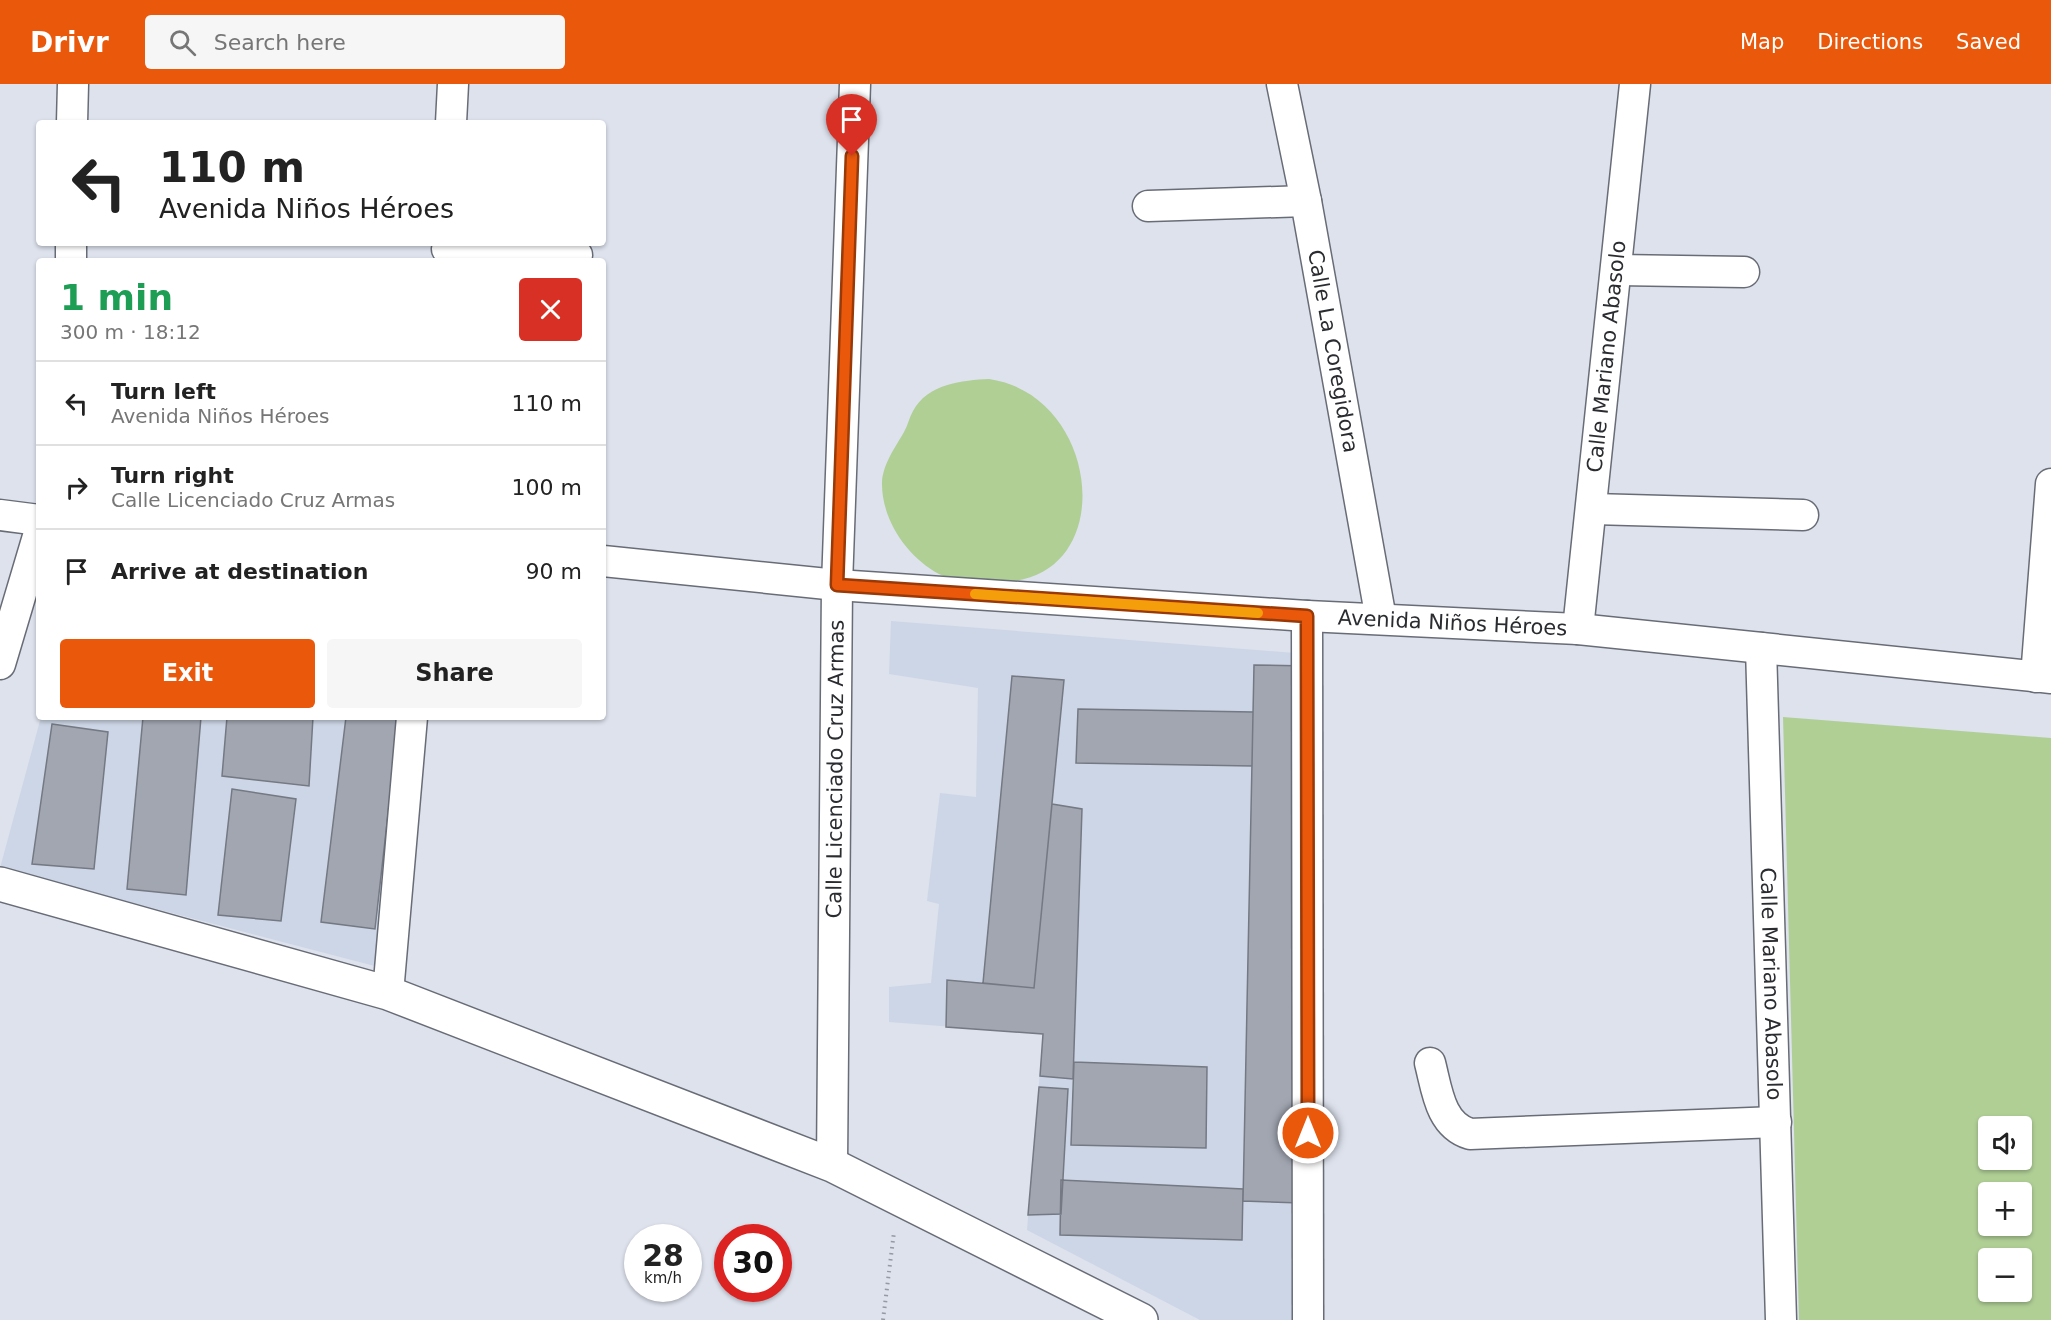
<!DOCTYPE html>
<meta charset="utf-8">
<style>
body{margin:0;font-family:"DejaVu Sans",sans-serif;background:#f6f6f6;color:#222;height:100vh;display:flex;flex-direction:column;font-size:22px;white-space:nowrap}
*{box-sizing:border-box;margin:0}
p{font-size:20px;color:#767676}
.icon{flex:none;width:33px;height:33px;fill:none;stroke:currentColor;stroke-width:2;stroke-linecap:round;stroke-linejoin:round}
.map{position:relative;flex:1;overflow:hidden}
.drawer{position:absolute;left:36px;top:174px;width:570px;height:462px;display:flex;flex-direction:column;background:#fff;border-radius:6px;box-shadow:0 2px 4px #0004}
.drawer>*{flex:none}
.top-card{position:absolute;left:36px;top:36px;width:570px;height:126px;border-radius:6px;box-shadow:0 2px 4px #0004;background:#fff;color:#222;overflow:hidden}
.tools{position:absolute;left:1978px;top:1032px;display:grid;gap:12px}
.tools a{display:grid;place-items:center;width:54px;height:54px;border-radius:6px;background:#fff;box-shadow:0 2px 4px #0004;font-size:30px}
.speed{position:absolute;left:624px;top:1140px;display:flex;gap:12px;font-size:30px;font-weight:700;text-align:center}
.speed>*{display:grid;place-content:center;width:78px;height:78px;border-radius:50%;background:#fff;box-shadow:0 2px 4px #0004;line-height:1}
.speed small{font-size:15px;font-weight:400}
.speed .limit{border:9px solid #d22;background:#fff;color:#111}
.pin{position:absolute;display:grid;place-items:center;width:51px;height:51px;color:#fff;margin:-62px -26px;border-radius:50% 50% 50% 0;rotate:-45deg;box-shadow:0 0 6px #0007}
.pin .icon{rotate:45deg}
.me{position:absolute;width:66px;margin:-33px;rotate:0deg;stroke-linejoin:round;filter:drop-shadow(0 0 4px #0008)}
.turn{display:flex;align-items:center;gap:21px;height:126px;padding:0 24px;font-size:27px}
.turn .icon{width:78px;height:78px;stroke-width:2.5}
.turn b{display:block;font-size:42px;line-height:51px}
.round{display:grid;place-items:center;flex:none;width:63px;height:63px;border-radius:6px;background:#f6f6f6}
.headline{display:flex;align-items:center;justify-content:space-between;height:102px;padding:0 24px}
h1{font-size:36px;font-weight:700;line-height:45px;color:#1e9e55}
.button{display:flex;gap:12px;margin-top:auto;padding:12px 24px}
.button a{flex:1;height:69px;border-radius:6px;background:#ea580c;color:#fff;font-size:24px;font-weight:700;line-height:69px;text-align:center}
.button a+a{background:#f6f6f6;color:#222}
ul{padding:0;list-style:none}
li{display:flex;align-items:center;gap:18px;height:84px;padding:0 24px;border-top:2px solid #e0e0e0}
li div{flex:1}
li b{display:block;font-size:22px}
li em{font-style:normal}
header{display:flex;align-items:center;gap:36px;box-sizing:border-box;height:84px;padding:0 30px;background:#ea580c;color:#fff}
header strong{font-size:28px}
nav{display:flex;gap:33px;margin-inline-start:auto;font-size:21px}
.search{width:420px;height:54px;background:#f6f6f6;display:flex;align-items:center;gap:15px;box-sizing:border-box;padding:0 21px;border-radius:6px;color:#767676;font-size:22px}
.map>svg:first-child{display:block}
</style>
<header>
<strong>Drivr</strong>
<div class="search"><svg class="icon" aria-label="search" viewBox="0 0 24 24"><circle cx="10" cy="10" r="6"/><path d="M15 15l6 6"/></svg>Search here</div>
<nav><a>Map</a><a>Directions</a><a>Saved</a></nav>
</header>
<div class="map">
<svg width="2051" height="1236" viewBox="0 0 2051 1236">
<rect width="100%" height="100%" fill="#dde2ed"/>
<path fill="#cdd6e6" d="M891,537L1307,570L1308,1236H1200L1027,1146L1043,950L889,938V903L931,899L939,820L927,817L940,709L976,713L978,604L889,590Z
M41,633H412L390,886L0,784Z"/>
<path fill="#b0cf95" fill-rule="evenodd" d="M989,295C1102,311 1120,496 1002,498C983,498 957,499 939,490C907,473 881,435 882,398C883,380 896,362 904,348C908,341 909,334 913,327C927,300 963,296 989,295Z
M1783,633L2051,654V1236H1799ZM1989,1042H2022V1076H1989ZM1989,1108H2022V1142H1989ZM1989,1174H2022V1208H1989Z"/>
<path fill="#a1a6b1" stroke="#747983" stroke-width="1.5" d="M1254,581L1307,582L1300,1119L1243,1117Z
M1012,592L1064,596L1034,904L983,899Z
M1078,625L1253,628L1252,682L1076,679Z
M143,633H201L186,811L127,805Z
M227,633H313L309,702L222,692Z
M346,633H399L375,845L321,838Z
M52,640L108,648L94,785L32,780Z
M232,705L296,715L281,837L218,831Z
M1052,720L1082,725L1073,995L1040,992L1043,950L946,943L947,896L1034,904Z
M1074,978L1207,983L1206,1064L1071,1061Z
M1039,1003L1068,1005L1061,1130L1028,1131Z
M1061,1096L1243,1105L1242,1156L1060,1151Z"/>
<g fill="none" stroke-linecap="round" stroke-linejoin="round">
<defs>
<g id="street">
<path id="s1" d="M1282,0L1306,117L1381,535"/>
<path d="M72,39L73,0"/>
<path d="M451,39L453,0"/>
<path d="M1148,122L1306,117"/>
<path d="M447,165L577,171"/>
<path d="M71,177V159"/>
<path d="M1618,186L1744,188"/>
<path d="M1593,425L1803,431"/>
<path d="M0,431L39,436"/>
<path id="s2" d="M603,477L837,501L1307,532L1578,545L2051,594"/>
<path d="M1307,532L1308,1236"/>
<path id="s3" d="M1578,545L1635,0"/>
<path id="s4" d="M1761,564L1781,1236"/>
<path d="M0,580L39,449"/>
<path d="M2036,593L2051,400"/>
<path d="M388,909L412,633"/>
<path d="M1430,979C1437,1006 1440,1041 1470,1050L1776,1038"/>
<path id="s5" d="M832,1081L837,501L855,0"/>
</g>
<path id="secondary" d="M0,800L388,909L832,1081L1141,1236"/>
</defs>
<use href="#street" stroke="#686c76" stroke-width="33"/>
<use href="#secondary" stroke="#686c76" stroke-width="36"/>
<path stroke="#9599a1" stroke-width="4" stroke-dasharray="1.5 4.5" stroke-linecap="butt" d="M883,1236L894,1148"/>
<use href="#street" stroke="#fff" stroke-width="30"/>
<use href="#secondary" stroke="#fff" stroke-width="33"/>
</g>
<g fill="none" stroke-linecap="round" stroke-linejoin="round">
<defs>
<path id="route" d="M852,72L837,501L1307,532L1308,1049"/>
</defs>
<use href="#route" stroke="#983908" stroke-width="15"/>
<use href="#route" stroke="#ea580c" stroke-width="10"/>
<path stroke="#f59e0b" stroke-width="10" d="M975,510L1258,529"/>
</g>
<g text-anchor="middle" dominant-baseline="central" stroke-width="6" stroke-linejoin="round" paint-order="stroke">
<g font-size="21" fill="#2a2c30" stroke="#dde2ed">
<text stroke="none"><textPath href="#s1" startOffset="272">Calle La Coregidora</textPath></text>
<text stroke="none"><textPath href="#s3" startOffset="274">Calle Mariano Abasolo</textPath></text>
<text stroke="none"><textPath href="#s2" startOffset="852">Avenida Niños Héroes</textPath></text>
<text stroke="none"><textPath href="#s5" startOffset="396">Calle Licenciado Cruz Armas</textPath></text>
<text stroke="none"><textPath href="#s4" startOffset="336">Calle Mariano Abasolo</textPath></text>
</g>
</g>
</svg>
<div class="tools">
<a><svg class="icon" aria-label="sound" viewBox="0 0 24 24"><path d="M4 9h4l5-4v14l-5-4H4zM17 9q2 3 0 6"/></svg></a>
<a>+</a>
<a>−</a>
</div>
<div class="speed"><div>28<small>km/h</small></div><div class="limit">30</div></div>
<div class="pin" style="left:852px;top:72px;background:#d93025"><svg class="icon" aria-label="arrive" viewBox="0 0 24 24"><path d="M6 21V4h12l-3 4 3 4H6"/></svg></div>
<svg class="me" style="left:1308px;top:1049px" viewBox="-20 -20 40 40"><circle r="17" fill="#ea580c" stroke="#fff" stroke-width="3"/><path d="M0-11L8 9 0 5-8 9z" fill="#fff"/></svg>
<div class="top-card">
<div class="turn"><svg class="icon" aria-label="left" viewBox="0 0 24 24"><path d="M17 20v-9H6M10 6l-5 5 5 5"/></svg><div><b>110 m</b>Avenida Niños Héroes</div></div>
</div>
<section class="drawer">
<div class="headline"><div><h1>1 min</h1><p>300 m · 18:12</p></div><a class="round" style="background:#d93025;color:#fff"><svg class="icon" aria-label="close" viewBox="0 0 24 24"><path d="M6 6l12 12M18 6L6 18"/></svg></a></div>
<ul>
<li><svg class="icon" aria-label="left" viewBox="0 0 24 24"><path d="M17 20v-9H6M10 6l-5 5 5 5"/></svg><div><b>Turn left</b><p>Avenida Niños Héroes</p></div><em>110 m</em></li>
<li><svg class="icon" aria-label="right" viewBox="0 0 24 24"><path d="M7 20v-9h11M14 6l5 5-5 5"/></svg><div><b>Turn right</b><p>Calle Licenciado Cruz Armas</p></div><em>100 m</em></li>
<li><svg class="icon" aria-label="arrive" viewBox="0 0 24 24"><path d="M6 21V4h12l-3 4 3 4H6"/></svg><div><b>Arrive at destination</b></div><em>90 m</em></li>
</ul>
<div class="button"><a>Exit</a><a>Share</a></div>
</section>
</div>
